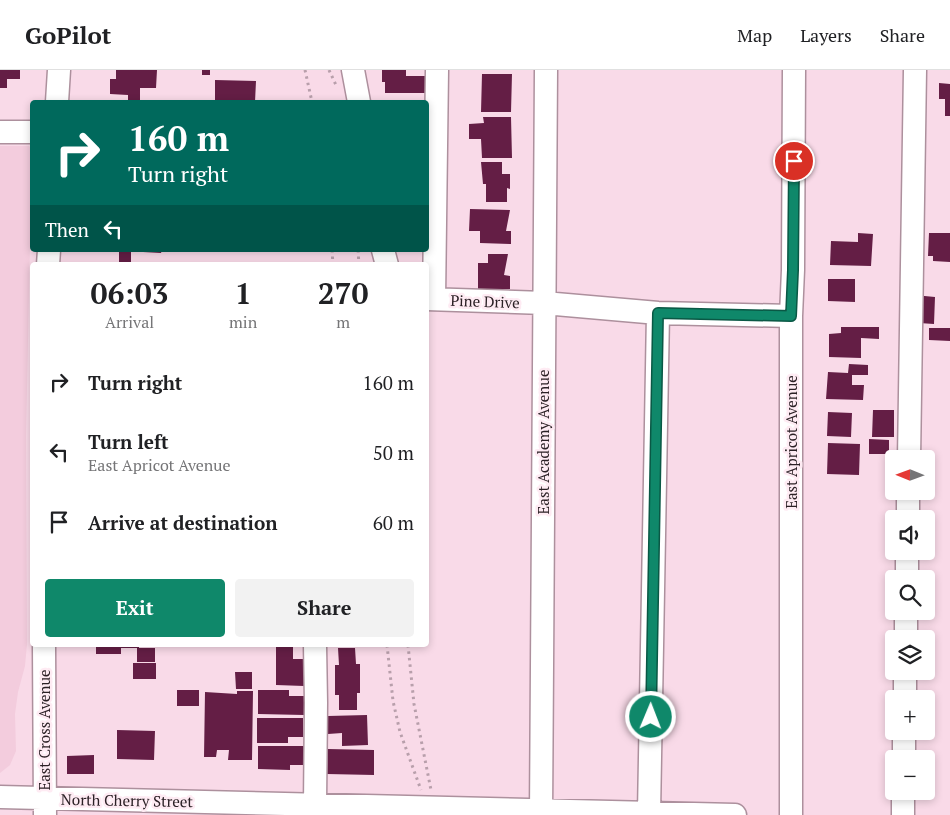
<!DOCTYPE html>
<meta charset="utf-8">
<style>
body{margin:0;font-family:"PT Serif",serif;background:#f2f2f2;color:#202124;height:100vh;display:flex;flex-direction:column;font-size:19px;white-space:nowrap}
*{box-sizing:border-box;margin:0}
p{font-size:16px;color:#757577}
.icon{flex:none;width:28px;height:28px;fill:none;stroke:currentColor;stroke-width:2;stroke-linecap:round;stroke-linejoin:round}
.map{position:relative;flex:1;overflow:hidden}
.drawer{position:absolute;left:30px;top:192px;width:399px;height:385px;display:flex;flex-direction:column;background:#fff;border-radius:5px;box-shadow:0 2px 8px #0003}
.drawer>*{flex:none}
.guide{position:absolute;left:30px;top:30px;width:399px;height:152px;border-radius:5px;box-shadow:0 2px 8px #0003;background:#00695c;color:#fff;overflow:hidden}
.needle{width:32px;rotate:271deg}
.fabs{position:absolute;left:885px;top:380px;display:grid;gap:10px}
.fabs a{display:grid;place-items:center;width:50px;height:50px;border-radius:5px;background:#fff;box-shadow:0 2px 8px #0003;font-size:25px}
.pin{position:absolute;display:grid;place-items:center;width:42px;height:42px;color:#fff;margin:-21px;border:2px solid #fff;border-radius:50%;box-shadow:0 1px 5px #0007}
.me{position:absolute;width:55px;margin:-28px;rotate:1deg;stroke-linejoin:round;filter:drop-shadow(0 0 4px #0008)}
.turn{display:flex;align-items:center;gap:18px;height:105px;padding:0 15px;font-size:22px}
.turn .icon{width:65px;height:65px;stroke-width:2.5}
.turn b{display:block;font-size:35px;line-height:42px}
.then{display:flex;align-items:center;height:48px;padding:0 15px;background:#0003;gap:10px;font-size:19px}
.eta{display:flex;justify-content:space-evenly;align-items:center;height:85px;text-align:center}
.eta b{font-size:30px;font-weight:700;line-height:35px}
.primary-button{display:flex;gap:10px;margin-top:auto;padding:10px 15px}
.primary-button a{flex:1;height:58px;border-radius:5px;background:#0f886a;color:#fff;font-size:20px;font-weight:700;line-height:58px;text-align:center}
.primary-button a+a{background:#f2f2f2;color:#202124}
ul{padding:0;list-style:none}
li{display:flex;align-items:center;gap:15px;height:70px;padding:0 15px}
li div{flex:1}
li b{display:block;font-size:19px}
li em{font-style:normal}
header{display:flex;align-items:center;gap:30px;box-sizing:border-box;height:70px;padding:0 25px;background:#fff;border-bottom:1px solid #e0e0e0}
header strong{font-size:24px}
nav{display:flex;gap:28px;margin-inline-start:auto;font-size:18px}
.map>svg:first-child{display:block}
</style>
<header>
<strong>GoPilot</strong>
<nav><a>Map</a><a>Layers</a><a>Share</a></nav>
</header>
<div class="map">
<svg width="950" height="745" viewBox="0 0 950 745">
<rect width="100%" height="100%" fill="#f9dae8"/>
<path fill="#f3ccdd" d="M0,76H29L32,79L26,366L27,574L25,596L18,622L15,644L16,681L10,695L0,703Z"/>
<path fill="#641e45" d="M0,0H20V9H7V18H0Z
M116,0H157L156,18H140V32H128V25L110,24V9H116Z
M202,0H210V5H202Z
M382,0H406V6H428V23H385V12H382Z
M482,4H512L511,42H481Z
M215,10L256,11L255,32L215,31Z
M939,13L950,14V46H945V29H939Z
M483,47H511L512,88H482L481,69H469V54L484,53Z
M481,92H502V104H510V119L507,118V132H486V114H483Z
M470,139L510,140L506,161H511V174L480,173V161H469Z
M858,163L873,164L871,196L830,195L831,171L858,172Z
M929,163H950V192L933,191V186H928Z
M119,180H131V195H107V193H119Z
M143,180H162L161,183L143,182Z
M488,184H508L504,205L510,206V219H478V193H488Z
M828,209H855V232L828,231Z
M914,225L935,227L934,254L919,253Z
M841,257H879V269L861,268V288L829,287V264L841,263Z
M929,258H950V271L929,270Z
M849,294L868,295V305H852V315H864L863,330L826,329L828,302L848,303Z
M873,340H894V367H872Z
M828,342L852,343L851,367L827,366Z
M869,369L889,370V384H869Z
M828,373L860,374L859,405L827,404Z
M96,575H139V578H155V592H137V578H121V584H96Z
M276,576H293V589H304V616L276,615Z
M338,578H355L356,594H360V623H357V640H339V625H335V595H339Z
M133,593H156V609H133Z
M235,602H252V619H236Z
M177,620H199V636H177Z
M258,620H289V626H304V645L258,644Z
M237,621H253L252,690H228L229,680H217L216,687H204L205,622L237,624Z
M367,645L368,675L342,676V663L328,664V646Z
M257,648H303V667H288V673H257Z
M117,660L155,661L154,690L117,689Z
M258,676H304V695H290V700L258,699Z
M328,679L374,680V705L327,704Z
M94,685V704H67V686Z"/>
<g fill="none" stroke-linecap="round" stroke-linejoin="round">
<defs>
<path id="minor" d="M353,0L359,32
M57,32L59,0
M0,62H32
M383,180L387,195
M48,195L49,180
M426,229L544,233L658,243L791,246
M434,229L437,0
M909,389L915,0
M908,449V421
M907,509V481
M906,569V541
M44,575L45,745
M315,575L316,633L315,735
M905,629V601
M904,689V661
M0,727L735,745
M649,743L658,243
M541,745L546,0
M791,745V246L793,200L794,0
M903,745V721"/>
</defs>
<use href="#minor" stroke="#ad909d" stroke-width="25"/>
<path stroke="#b89fab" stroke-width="3" stroke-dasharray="2.5 4" stroke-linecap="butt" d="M305,0L312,32
M329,0L336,15
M332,180L333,195
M358,180L359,195
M387,575L393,631L400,662L421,720
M408,575L414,634L431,720"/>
<use href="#minor" stroke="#fff" stroke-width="22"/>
</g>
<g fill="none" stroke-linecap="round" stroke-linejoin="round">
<defs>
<path id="route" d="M651,647L658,243L791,246L793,200L794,91"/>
</defs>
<use href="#route" stroke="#0a5845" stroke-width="12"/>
<use href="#route" stroke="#0f886a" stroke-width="9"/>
</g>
<g text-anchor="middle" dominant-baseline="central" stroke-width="5" stroke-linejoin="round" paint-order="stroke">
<g font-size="15" fill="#2b2025" stroke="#feebf3">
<text transform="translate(485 231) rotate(2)">Pine Drive</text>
<text transform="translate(543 372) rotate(-90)">East Academy Avenue</text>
<text transform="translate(791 372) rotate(-90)">East Apricot Avenue</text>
<text transform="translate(44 660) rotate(-90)">East Cross Avenue</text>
<text transform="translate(127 730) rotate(1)">North Cherry Street</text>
</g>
</g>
</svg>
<div class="fabs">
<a><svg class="needle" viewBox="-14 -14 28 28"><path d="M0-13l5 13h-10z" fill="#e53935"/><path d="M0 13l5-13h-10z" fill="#757577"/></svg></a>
<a><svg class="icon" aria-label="sound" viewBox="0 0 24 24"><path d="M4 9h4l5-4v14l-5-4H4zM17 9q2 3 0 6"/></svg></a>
<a><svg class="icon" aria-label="search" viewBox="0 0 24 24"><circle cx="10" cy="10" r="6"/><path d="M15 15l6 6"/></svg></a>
<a><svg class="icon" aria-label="layers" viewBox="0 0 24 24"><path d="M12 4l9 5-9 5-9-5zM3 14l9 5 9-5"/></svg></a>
<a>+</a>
<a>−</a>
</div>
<div class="pin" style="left:794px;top:91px;background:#d93025"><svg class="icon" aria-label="arrive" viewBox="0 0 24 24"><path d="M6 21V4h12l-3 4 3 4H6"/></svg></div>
<svg class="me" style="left:651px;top:647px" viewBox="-20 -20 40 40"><circle r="17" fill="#0f886a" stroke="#fff" stroke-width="3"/><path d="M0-11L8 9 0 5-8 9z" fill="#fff"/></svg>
<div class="guide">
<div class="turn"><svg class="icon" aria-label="right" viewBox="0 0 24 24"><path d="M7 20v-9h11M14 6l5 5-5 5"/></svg><div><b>160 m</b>Turn right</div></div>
<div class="then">Then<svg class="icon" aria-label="left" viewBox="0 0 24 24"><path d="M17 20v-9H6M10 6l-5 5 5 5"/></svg></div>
</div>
<section class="drawer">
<div class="eta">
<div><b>06:03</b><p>Arrival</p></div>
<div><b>1</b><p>min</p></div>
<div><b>270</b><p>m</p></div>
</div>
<ul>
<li><svg class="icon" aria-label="right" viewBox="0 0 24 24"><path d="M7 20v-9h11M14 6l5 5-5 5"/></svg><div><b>Turn right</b></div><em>160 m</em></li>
<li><svg class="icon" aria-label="left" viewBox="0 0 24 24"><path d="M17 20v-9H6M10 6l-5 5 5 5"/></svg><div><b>Turn left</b><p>East Apricot Avenue</p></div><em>50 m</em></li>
<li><svg class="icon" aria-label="arrive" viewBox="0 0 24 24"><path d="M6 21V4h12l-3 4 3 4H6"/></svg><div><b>Arrive at destination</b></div><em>60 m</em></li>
</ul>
<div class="primary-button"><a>Exit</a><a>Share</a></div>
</section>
</div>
